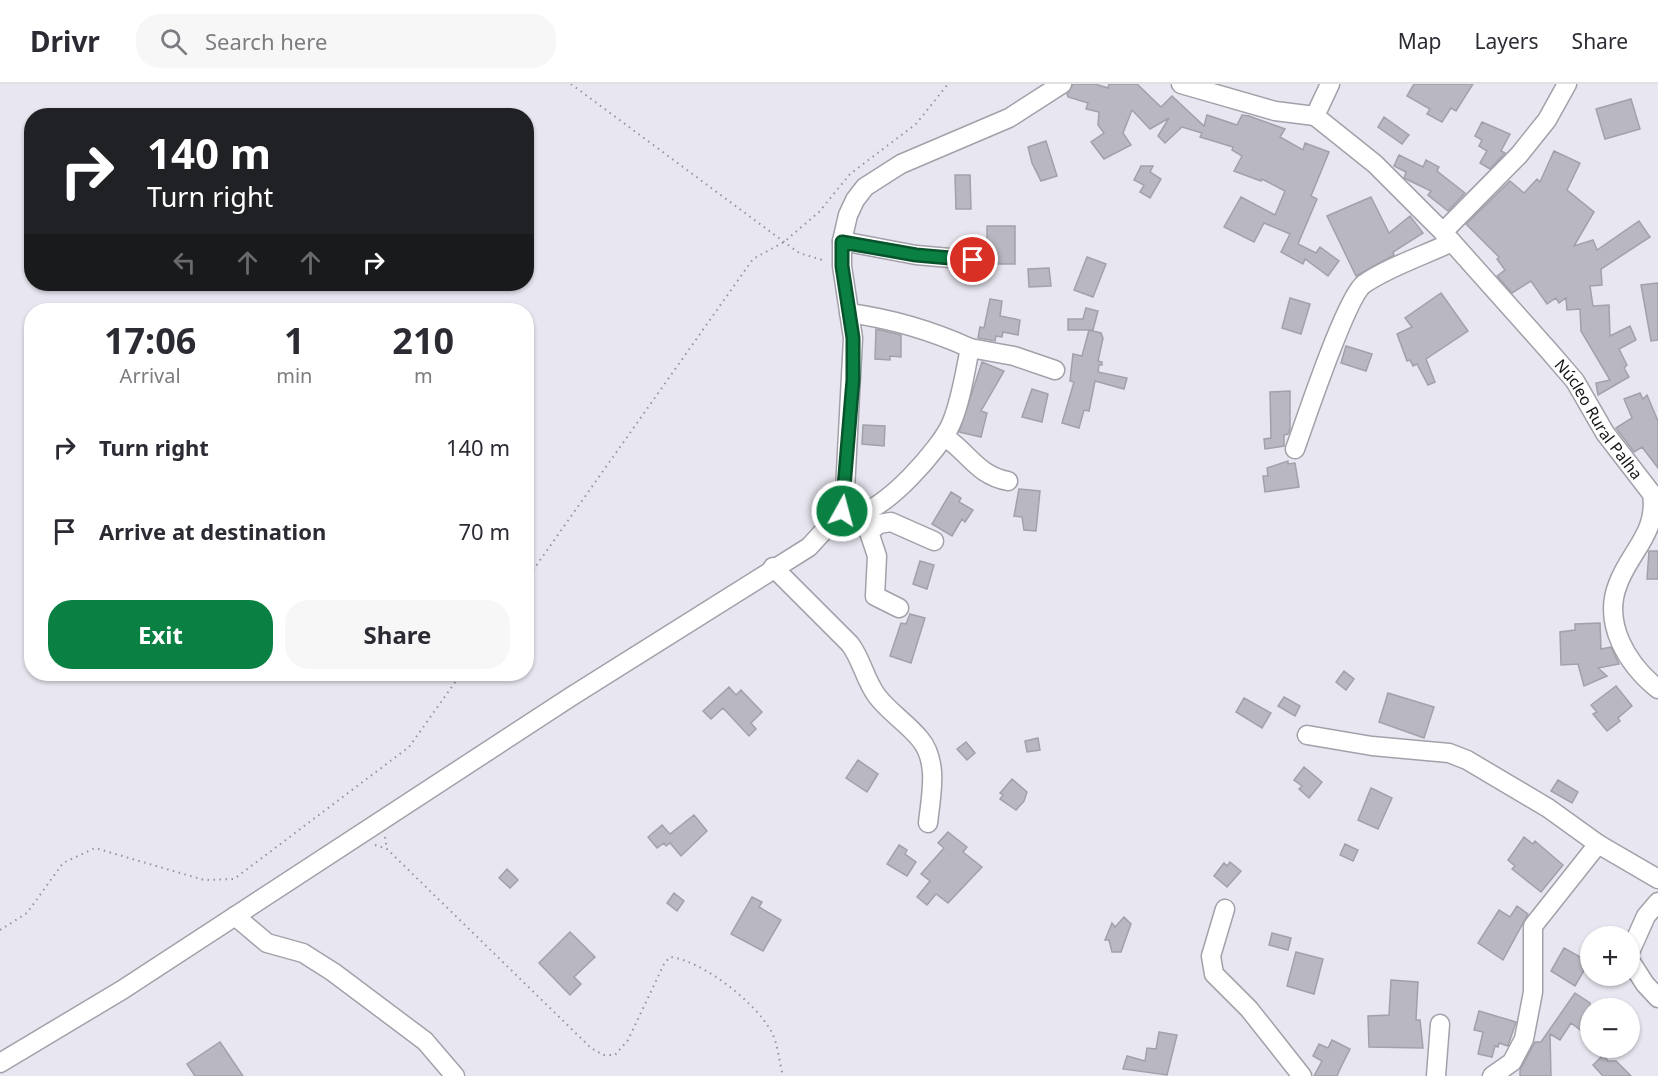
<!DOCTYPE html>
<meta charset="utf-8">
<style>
body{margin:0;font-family:"Noto Sans",sans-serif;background:#f7f7f7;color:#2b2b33;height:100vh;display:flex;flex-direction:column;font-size:22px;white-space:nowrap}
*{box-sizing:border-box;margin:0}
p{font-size:20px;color:#7c7c81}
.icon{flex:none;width:33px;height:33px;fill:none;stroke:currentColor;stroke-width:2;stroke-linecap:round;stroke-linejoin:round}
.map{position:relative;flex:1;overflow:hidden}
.details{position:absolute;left:24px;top:219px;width:510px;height:378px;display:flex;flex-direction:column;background:#fff;border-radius:24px;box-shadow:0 2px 4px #0004}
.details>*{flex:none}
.top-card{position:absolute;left:24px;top:24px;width:510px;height:183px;border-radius:24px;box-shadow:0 2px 4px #0004;background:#202124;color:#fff;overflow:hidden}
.controls{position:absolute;left:1580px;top:842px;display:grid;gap:12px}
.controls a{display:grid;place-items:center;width:60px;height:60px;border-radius:50%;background:#fff;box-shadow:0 2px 4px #0004;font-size:30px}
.pin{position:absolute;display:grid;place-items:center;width:51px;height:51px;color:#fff;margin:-26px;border:3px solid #fff;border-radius:50%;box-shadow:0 2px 6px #0007}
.me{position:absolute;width:66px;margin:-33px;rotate:7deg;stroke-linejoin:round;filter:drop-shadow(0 0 4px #0008)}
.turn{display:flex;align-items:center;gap:21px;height:126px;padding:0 24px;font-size:27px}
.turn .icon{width:78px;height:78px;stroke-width:2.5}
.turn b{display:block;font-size:42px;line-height:51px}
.lanes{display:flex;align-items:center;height:57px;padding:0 24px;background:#0003;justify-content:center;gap:30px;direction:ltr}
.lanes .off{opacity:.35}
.eta{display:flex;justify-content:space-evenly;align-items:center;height:102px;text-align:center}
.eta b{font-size:36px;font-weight:700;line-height:42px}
.cta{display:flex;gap:12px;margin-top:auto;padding:12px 24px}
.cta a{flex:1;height:69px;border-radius:24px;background:#0b8043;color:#fff;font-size:24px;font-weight:700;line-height:69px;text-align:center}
.cta a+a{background:#f7f7f7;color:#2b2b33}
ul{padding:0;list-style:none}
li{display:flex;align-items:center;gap:18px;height:84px;padding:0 24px}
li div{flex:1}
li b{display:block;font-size:22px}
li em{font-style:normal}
header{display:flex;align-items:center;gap:36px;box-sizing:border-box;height:84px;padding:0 30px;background:#fff;border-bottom:2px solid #e1e1e2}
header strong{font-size:28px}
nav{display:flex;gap:33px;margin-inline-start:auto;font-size:21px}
.search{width:420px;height:54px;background:#f7f7f7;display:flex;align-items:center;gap:15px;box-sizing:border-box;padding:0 21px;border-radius:24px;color:#7c7c81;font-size:22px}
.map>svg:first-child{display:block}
</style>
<header>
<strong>Drivr</strong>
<div class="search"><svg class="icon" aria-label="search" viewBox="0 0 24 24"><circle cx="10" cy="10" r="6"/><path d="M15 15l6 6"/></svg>Search here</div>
<nav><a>Map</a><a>Layers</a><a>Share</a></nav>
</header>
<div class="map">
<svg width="1658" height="992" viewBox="0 0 1658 992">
<rect width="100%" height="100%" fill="#e8e6f0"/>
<path fill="#b9b7c1" stroke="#a2a1aa" stroke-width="1.5" d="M1073,0H1095L1108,4L1109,0H1137L1161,23L1172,12L1204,42L1207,31L1237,41L1242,31L1249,32L1285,45L1280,53L1303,66L1305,59L1329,68L1311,112L1317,115L1298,160L1316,169L1320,163L1339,177L1328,192L1305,175L1303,180L1281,168L1290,150L1264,139L1254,158L1224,143L1241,113L1275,131L1285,107L1262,95L1261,97L1234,87L1242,72L1232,66L1233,63L1200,53L1202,49L1182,43L1165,59L1158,52L1169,34L1150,45L1132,26L1123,49L1131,61L1104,75L1091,58L1104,49L1098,41L1099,28L1086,25L1088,19L1068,13L1067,10Z
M1414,0H1473L1456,27L1451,24L1442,38L1427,30L1430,25L1407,12Z
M1631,15L1640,45L1605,55L1596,25Z
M1384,33L1409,51L1402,60L1378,43Z
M1482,38L1510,50L1501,67L1505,69L1490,85L1480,79L1487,67L1479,62L1482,56L1475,52Z
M1046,57L1057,92L1041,97L1032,79L1028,63Z
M1554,67L1580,79L1567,106L1594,128L1574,162L1593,156L1597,166L1639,137L1650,153L1601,185L1602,201L1590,202L1593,222L1609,221L1610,252L1630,242L1636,256L1619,265L1627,281L1624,284L1629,293L1598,311L1596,299L1610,296L1581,247L1580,225L1567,226L1566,214L1559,219L1556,214L1547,220L1531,197L1512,209L1497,192L1505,186L1497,175L1499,173L1466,140L1510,97L1524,109L1537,95L1540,98Z
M1399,71L1423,83L1426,76L1439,83L1437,87L1465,109L1448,127L1428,111L1431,107L1404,94L1406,88L1394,82Z
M1141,82H1153L1150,88L1161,95L1150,114L1140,108L1144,101L1134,96Z
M955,91H970L971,125H956Z
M1371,113L1389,149L1410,132L1423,149L1393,168L1394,171L1356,192L1327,132Z
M987,142H1015V180H987Z
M1087,173L1106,180L1093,213L1074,206Z
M1049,184L1051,202L1029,203L1028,185Z
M1658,199V256L1651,257L1641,201Z
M1441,209L1468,247L1426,275L1435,298L1428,301L1417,280L1413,282L1410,276L1407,277L1397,250L1412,243L1405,234Z
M1290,214L1310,220L1301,250L1282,244Z
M990,215L1002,217L1000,232L1020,236L1018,251L1003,248L1002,253L996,252L995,257L978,254L980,243L984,244Z
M1086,224L1098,227L1093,246H1068V235H1083Z
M876,245L901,251V273L890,272V276L875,275Z
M1089,246L1101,249L1103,254L1098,277L1102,278V281H1099L1098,288L1127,294L1124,305L1095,297L1089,327L1084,326L1079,344L1062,339L1074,298L1070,297L1073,270L1082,272Z
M1346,262L1372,270L1366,287L1341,279Z
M982,278L1004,287L981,327L987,329L981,353L959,348Z
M1032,305L1048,310L1042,338L1022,333Z
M1290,307V345L1288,350L1284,351V362L1265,365L1264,355L1271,354L1270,308Z
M1640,309L1643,315L1647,311L1658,337V384L1642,363L1634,368L1616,344L1632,334L1624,315Z
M863,341L885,342L884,362L862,360Z
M1288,377V380L1295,379L1299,403L1265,408L1263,392H1268L1267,384Z
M1019,405L1040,407L1036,447L1024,446L1022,433L1014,432Z
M951,408L961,414L959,418L973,426L965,438L962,435L952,452L932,440Z
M1649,467H1658V495H1647Z
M920,477L934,481L927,505L913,500Z
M910,530L925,534L911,579L890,572L901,539L906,540Z
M1600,539L1601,565L1611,563L1619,580L1598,584L1607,592L1584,602L1578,580L1561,581L1560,548L1575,546V540Z
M1344,587L1354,595L1346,606L1336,598Z
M1616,602L1632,622L1618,634L1620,637L1607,647L1593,630L1597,628L1591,621Z
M729,603L736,611L741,606L762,628L751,639L756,645L749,652L723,624L711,635L703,627Z
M1388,609L1434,623L1424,654L1379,638Z
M1284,613L1300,622L1295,632L1278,622Z
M1244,614L1271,629L1262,644L1236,628Z
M1038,654L1040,666L1027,668L1025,657Z
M966,658L975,669L967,676L957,665Z
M858,676L878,690L867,708L846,694Z
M1304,683L1322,698L1309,714L1299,705L1302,702L1294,696Z
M1012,695L1027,708L1024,717L1016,726L1000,715L1003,711L1000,709Z
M1558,696L1578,708L1572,719L1551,707Z
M1371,704L1392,714L1378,745L1358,736Z
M694,731L707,747L681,772L670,759L666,762L664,759L657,764L648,753L662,741L670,750Z
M948,748L967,763L963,768L982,783L948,819L936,810L927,821L917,813L930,797L921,790L944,764L938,759Z
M1524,753L1533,760L1535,757L1563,781L1541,808L1512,785L1515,782L1508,776Z
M1345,760L1358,766L1353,777L1340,771Z
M899,761L907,766L905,770L916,778L907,792L887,780Z
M1230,778L1241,787L1227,803L1214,792L1224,779L1227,782Z
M507,785L518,796L510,804L499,794Z
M674,809L684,817L677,827L667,819Z
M752,813L762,818L759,823L781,836L763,867L731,850Z
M1517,822L1528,830L1503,876L1478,859L1499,826L1510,833Z
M1124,833L1131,840L1121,868H1112L1109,856H1105L1112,839L1115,843Z
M570,848L595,873L574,893L581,900L570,911L539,879Z
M1272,849L1291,854L1288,866L1269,861Z
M1564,864L1589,878L1575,902L1551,887Z
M1296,868L1323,875L1314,910L1287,902Z
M1391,896L1418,898L1416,936H1420L1423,964L1369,963L1368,932L1389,931Z
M1575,909L1590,919V938L1583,948L1571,939L1560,956L1550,950L1551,992H1520V986L1535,958H1541Z
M1479,927L1516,938L1508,962L1499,959L1498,963L1495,962L1492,973L1478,970L1483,948L1474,946Z
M1159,948L1177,951L1167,991L1123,985L1127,972L1145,977L1147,964L1156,965Z
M1332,956L1350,965L1340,985L1337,992H1314L1322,977L1313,972L1319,960L1328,964Z
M220,958L243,992H195L187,980Z
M1603,971L1608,977H1616L1631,992H1603L1593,981Z"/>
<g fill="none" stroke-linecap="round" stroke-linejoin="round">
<defs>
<g id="minor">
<path d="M1181,0L1275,27L1315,32"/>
<path id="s1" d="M1315,32L1375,80L1443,148L1550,268L1575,297L1605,349L1652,410C1658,449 1630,467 1618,500C1602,540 1628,581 1658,605"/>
<path d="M1315,32L1330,0"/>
<path d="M1443,148L1519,71L1547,36L1567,0"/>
<path d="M842,157L916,171L973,176"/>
<path d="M849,229C893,235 930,246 970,264"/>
<path d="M945,353C969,369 977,391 1008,397"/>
<path d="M1295,365C1305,338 1346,213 1364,200C1388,183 1425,171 1452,158"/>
<path d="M842,427C846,428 852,430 856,430C884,428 940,365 951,340C961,317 965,288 970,264L1014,272L1055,286"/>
<path d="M856,430L869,448L877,472L875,512L899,524"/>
<path d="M869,448L879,440L891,438L934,457"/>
<path d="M773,483L850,560C862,576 865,596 877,612C889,628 907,639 920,655C939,678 931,711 928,739"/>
<path d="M1307,651L1372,662L1449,669L1467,676L1548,724L1598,760L1658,795"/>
<path d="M1225,825L1211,872L1214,890L1249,925L1302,992"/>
<path d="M235,832L267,859L303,869L333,888L425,957L455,992"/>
<path d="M1629,870L1646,832L1658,818"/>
<path d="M1629,875L1645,900L1658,914"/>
<path d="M0,979L122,906L572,612L809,463L842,427L845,406L853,254L842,182V157L848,131L855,116L865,103L901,80L1009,34L1062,0"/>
<path d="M1436,992L1440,940"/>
<path d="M1492,992L1512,978L1524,955L1533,908V842L1598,760"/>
</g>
</defs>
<use href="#minor" stroke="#a2a1aa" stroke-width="21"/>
<path stroke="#95949b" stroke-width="2" stroke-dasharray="1.5 4.5" stroke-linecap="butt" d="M571,0L799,169L826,177
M526,496L753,175L784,158L819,128L850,90L916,40L948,0
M385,753L387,765
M375,761L387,765L591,964L603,971H615L628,956L665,878L671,873C704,878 755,918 771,947C778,959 779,978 783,992
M0,846L27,829L63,779L95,764L204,796L234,795L409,663L461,590"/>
<use href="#minor" stroke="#fff" stroke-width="18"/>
</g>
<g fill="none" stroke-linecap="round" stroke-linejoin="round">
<defs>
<path id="route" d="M842,427L853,296V254L842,182V158L916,171L973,176"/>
</defs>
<use href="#route" stroke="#07532c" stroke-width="15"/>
<use href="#route" stroke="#0b8043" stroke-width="10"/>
</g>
<g text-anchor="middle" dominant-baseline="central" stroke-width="6" stroke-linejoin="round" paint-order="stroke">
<g font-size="16" fill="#151518" stroke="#e8e6f0">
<text stroke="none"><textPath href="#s1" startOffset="417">Núcleo Rural Palha</textPath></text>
</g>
</g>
</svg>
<div class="controls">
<a>+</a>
<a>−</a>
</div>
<div class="pin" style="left:973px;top:176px;background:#d93025"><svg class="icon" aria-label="arrive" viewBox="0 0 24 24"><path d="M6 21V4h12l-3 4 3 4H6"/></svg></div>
<svg class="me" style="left:842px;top:427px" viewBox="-20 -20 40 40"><circle r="17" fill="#0b8043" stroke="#fff" stroke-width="3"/><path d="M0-11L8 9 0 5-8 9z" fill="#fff"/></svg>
<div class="top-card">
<div class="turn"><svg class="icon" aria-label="right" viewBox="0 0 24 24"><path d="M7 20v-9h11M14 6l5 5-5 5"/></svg><div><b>140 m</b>Turn right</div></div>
<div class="lanes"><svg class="icon off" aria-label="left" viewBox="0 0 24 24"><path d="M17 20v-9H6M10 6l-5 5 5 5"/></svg><svg class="icon off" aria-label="ahead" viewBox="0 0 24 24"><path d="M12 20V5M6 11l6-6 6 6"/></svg><svg class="icon off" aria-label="ahead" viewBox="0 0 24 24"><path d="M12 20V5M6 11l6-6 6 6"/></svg><svg class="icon" aria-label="right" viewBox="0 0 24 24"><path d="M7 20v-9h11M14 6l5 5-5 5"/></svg></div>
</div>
<section class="details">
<div class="eta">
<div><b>17:06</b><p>Arrival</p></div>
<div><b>1</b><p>min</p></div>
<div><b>210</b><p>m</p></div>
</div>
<ul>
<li><svg class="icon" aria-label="right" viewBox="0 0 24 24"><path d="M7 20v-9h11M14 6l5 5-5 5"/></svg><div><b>Turn right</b></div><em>140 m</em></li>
<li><svg class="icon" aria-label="arrive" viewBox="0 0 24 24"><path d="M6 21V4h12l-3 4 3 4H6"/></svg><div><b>Arrive at destination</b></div><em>70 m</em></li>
</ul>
<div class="cta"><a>Exit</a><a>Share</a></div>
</section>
</div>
